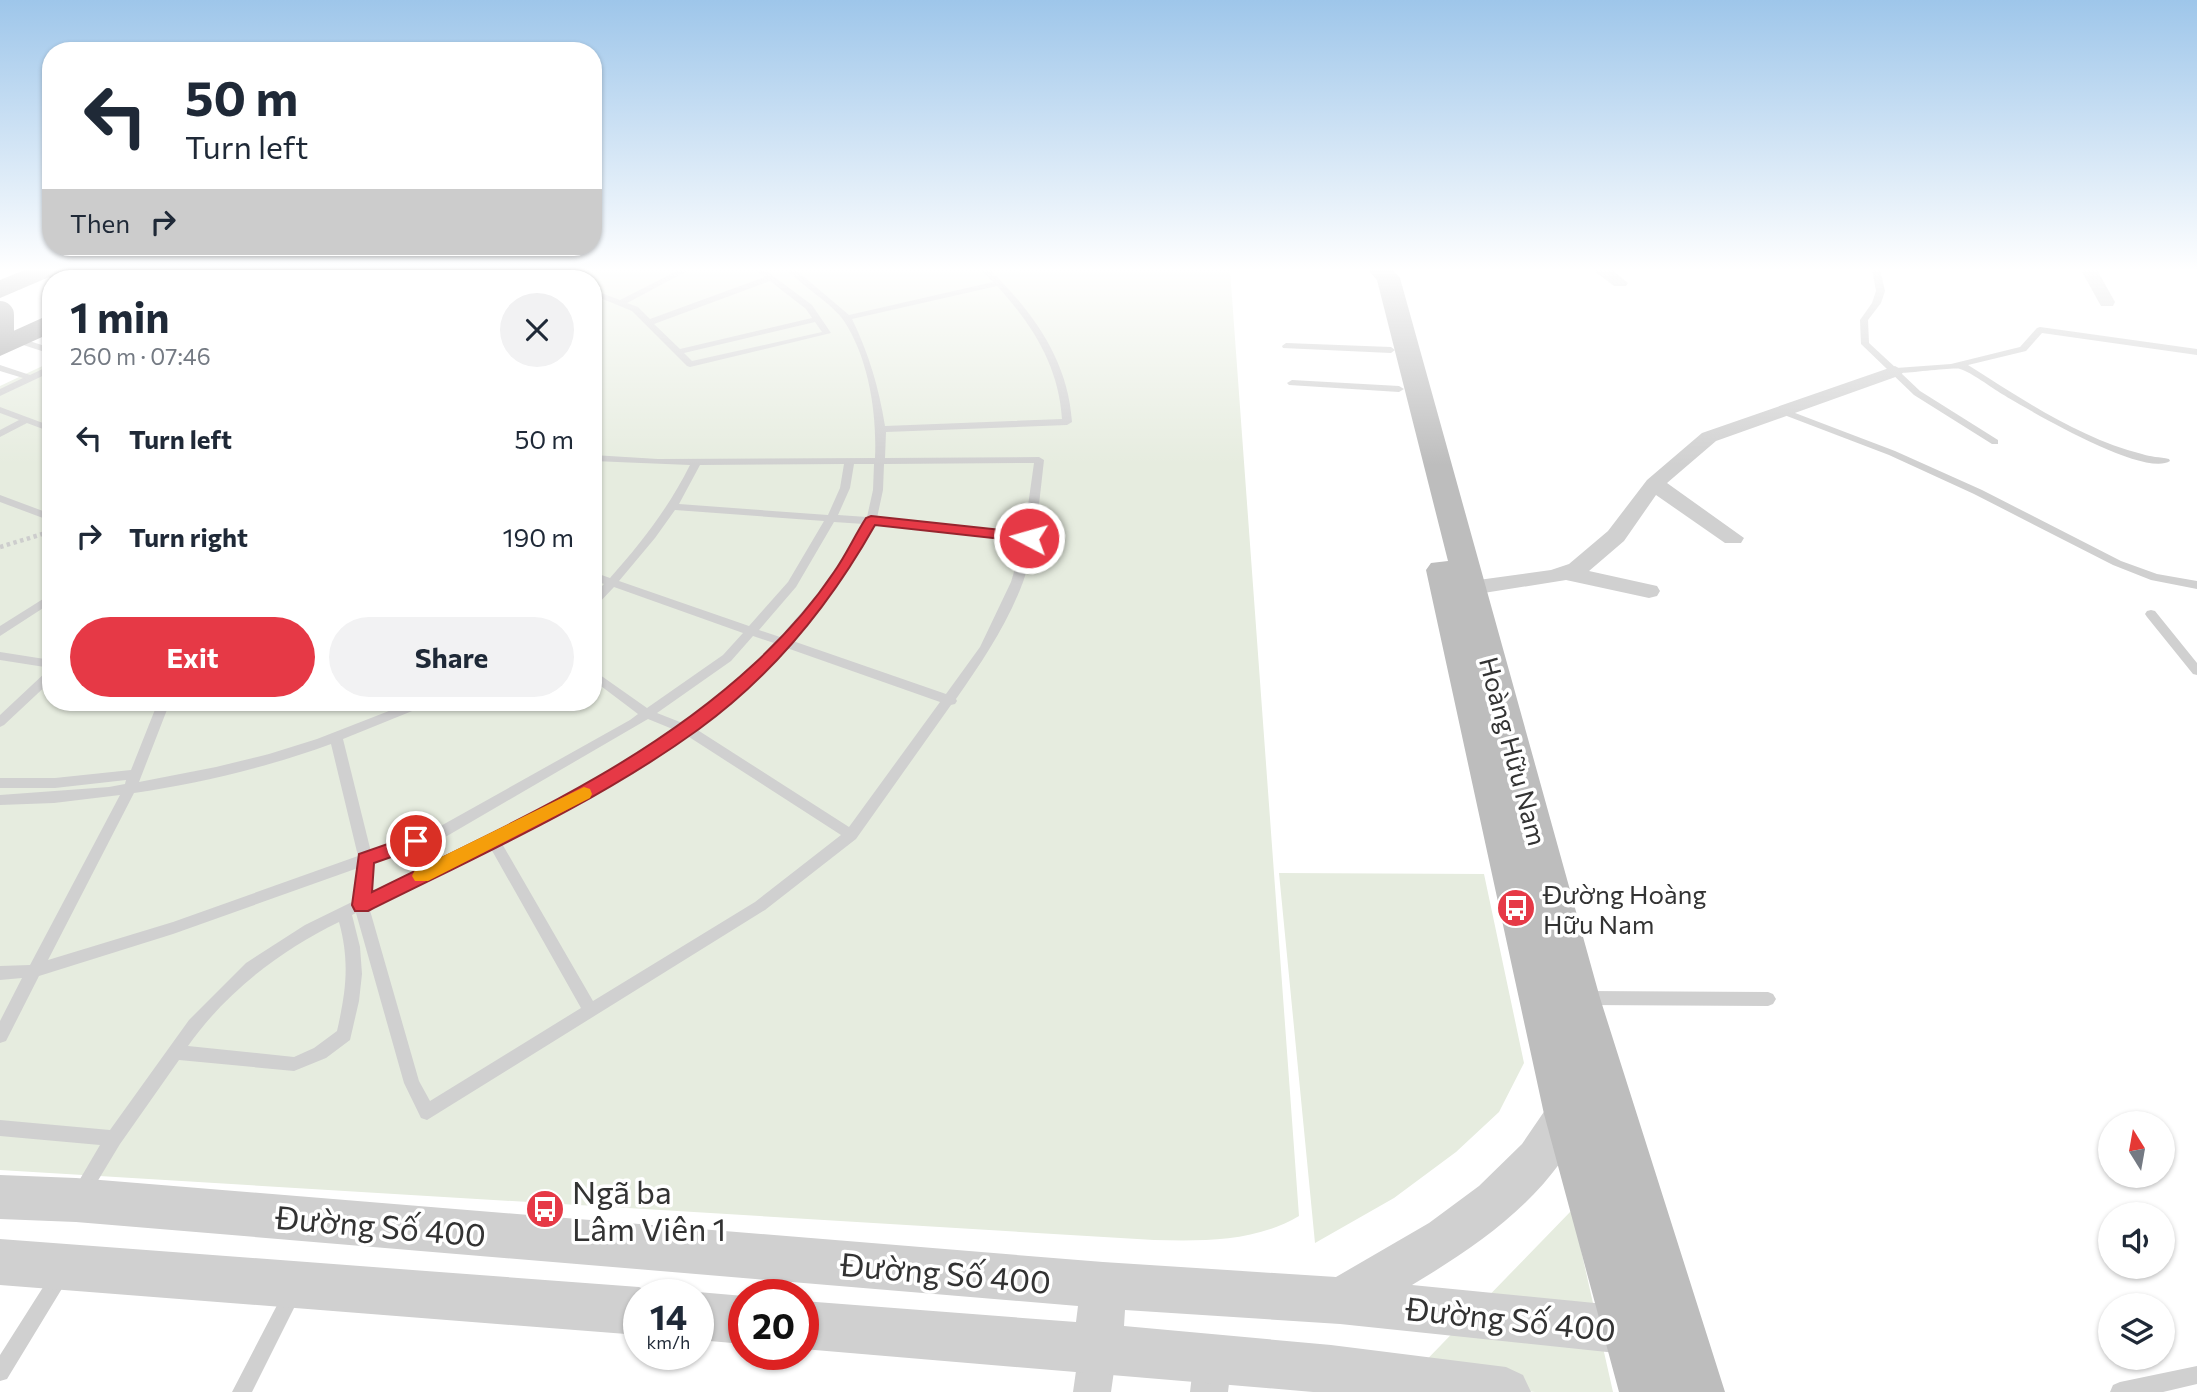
<!DOCTYPE html>
<meta charset="utf-8">
<style>
body{margin:0;font-family:Commissioner,sans-serif;background:#f2f2f3;color:#1f2937;height:100vh;display:flex;flex-direction:column;font-size:26px;white-space:nowrap}
*{box-sizing:border-box;margin:0}
p{font-size:23px;color:#747a83}
.icon{flex:none;width:38px;height:38px;fill:none;stroke:currentColor;stroke-width:2;stroke-linecap:round;stroke-linejoin:round}
.map{position:relative;flex:1;overflow:hidden}
.panel{position:absolute;left:42px;top:270px;width:560px;height:441px;display:flex;flex-direction:column;background:#fff;border-radius:28px;box-shadow:0 2px 5px #0004}
.panel>*{flex:none}
.banner{position:absolute;left:42px;top:42px;width:560px;height:214px;border-radius:28px;box-shadow:0 2px 5px #0004;background:#fff;color:#1f2937;overflow:hidden}
.needle{width:46px;rotate:349deg}
.controls{position:absolute;left:2098px;top:1111px;display:grid;gap:14px}
.controls a{display:grid;place-items:center;width:77px;height:77px;border-radius:50%;background:#fff;box-shadow:0 2px 5px #0004;font-size:35px}
.speed{position:absolute;left:623px;top:1279px;display:flex;gap:14px;font-size:35px;font-weight:700;text-align:center}
.speed>*{display:grid;place-content:center;width:91px;height:91px;border-radius:50%;background:#fff;box-shadow:0 2px 5px #0004;line-height:1}
.speed small{font-size:18px;font-weight:400}
.speed .limit{border:10px solid #d22;background:#fff;color:#111}
.pin{position:absolute;display:grid;place-items:center;width:60px;height:60px;color:#fff;margin:-30px;border:4px solid #fff;border-radius:50%;box-shadow:0 2px 7px #0007}
.me{position:absolute;width:77px;margin:-38px;rotate:276deg;stroke-linejoin:round;filter:drop-shadow(0 0 5px #0008)}
.turn{display:flex;align-items:center;gap:24px;height:147px;padding:0 28px;font-size:32px}
.turn .icon{width:91px;height:91px;stroke-width:2.5}
.turn b{display:block;font-size:49px;line-height:60px}
.then{display:flex;align-items:center;height:66px;padding:0 28px;background:#0003;gap:14px;font-size:26px}
.round{display:grid;place-items:center;flex:none;width:74px;height:74px;border-radius:37px;background:#f2f2f3}
.summary{display:flex;align-items:center;justify-content:space-between;height:119px;padding:0 28px}
h1{font-size:42px;font-weight:700;line-height:52px}
.cta{display:flex;gap:14px;margin-top:auto;padding:14px 28px}
.cta a{flex:1;height:80px;border-radius:42px;background:#e63946;color:#fff;font-size:28px;font-weight:700;line-height:80px;text-align:center}
.cta a+a{background:#f2f2f3;color:#1f2937}
ul{padding:0;list-style:none}
li{display:flex;align-items:center;gap:21px;height:98px;padding:0 28px}
li div{flex:1}
li b{display:block;font-size:26px}
li em{font-style:normal}
.map>svg:first-child{display:block}
</style>
<div class="map">
<svg width="2197" height="1392" viewBox="0 0 2197 1392">
<rect width="100%" height="100%" fill="#fff"/>
<path fill="#e6ecdf" d="M240,270H1230L1299,1216C1255,1242 1204,1241 1154,1240L0,1170V386L51,362V702H593V278H223Z
M1279,873L1484,874L1524,1063L1499,1112L1456,1152L1394,1198L1315,1243Z
M1572,1210L1613,1392H1535L1409,1378Z"/>
<g fill="none" stroke-linecap="round" stroke-linejoin="round">
<path stroke="#cdcdcd" stroke-width="4.5" stroke-dasharray="3.5 3.5" stroke-linecap="butt" d="M0,547L49,532"/>
<path fill="#d0d0d0" fill-rule="evenodd" d="M276,270H289L265,278H253Z
M573,270H583L570,278H561Z
M679,270H689L627,303L638,307L650,319L765,277L756,270H765L812,305L831,333L690,367L687,366L632,311L593,295V290L620,300ZM770,281L806,309L812,318L680,349L654,324ZM815,322L822,332L692,361L684,353Z
M787,270H796L849,315L993,282L981,270H990C1033,312 1068,360 1072,422L1067,425L886,432L885,458L1039,457L1044,460C1039,501 1037,543 1023,582C1007,625 982,662 956,699L957,701L955,704L951,705L856,839L765,910L427,1120L421,1118L404,1083L356,913L352,915L360,947L362,974L359,1001L350,1040L326,1058L294,1071L179,1060L120,1144L88,1197L82,1200L76,1197L73,1191L100,1145L0,1136V1120L110,1130L189,1020L246,963L305,925L354,901L358,868L173,934L39,976L6,1041L0,1043V1021L22,978L0,980V966L30,965L120,795L54,803L0,805V795L109,787L125,784L126,780L55,788H0V778H55L131,770L158,702H170L139,782L216,767L269,754L317,739L412,702H429L427,705L343,739L371,852L437,828L630,720L638,714L593,680V670L647,708L723,655L743,633L614,587L597,605L593,606V595L604,584L593,580V572L610,578C642,542 669,507 690,465L593,461V455L658,459L875,458C877,414 869,359 844,321C834,305 801,285 787,270ZM997,286C1032,324 1059,366 1062,419L885,426C879,388 869,354 852,319ZM1034,463L1024,534L877,518L883,490L884,464ZM844,464L840,488L828,515L679,504L700,465ZM854,464H874L873,490L867,517L838,515L850,488ZM675,510L824,521L788,582L749,626L619,581L655,538ZM834,522L864,524L835,574L780,637L759,630L796,587ZM874,525L1023,541L1011,582L980,647L946,694L790,640L843,579ZM753,636L774,643L756,664L690,721L685,724L657,713L731,661ZM784,647L940,702L849,827L696,729L764,670ZM648,719L675,730L568,796L369,893L373,863L447,836ZM686,735L841,835L755,902L593,1001L501,842L578,804ZM331,744L358,856L173,922L48,960L134,793C201,783 268,767 331,744ZM490,847L581,1008L430,1101L419,1081L369,907ZM339,922C350,962 346,991 337,1031L314,1048L294,1057L188,1046C226,992 281,950 339,922Z
M1872,270H1880L1885,291L1881,303L1868,320L1869,343L1896,368L1951,364L2020,347L2037,328L2040,327L2197,349V355L2042,333L2026,351L1968,365C2022,399 2079,438 2142,454C2150,457 2160,457 2169,459L2170,461C2144,478 2029,410 2002,394C1992,388 1971,372 1960,369C1955,367 1911,373 1901,373L1920,391L1998,440V444H1992L1914,395L1861,344L1860,320L1872,303L1876,291Z
M17,337L51,348V354L14,342V338Z
M1286,343L1391,347L1395,350L1391,353L1283,348L1282,346Z
M0,365L30,375L51,365V372L0,396V389L23,378L0,371Z
M1292,380L1399,386L1404,389L1399,392L1289,385L1287,383Z
M0,407L51,426V432L27,423L0,437V430L19,420L0,413Z
M1782,408L1895,451L1982,490L2121,561L2157,574L2197,581V589L2151,580L2113,565L1974,494L1889,455L1779,413V409Z
M0,495L51,514V521L0,502Z
M51,594V603L0,636V626Z
M2151,610L2155,611L2197,663V675L2193,674L2147,617L2145,614L2147,611Z
M0,652L51,660V668L0,660Z
M51,670V681L4,725L0,727V715L47,671Z
M1585,991L1768,992L1773,994L1776,999L1773,1004L1768,1006L1585,1005L1580,1003L1577,998L1580,993Z
M60,1267L66,1270L69,1276L66,1282L7,1379L0,1381V1355L54,1270Z
M293,1283L299,1286L302,1292L252,1392H232L287,1286Z
M2197,1366V1384L2163,1392H2110L2113,1385L2120,1382Z"/>
<path fill="#d0d0d0" fill-rule="evenodd" d="M1593,270H1612L1628,283L1626,286H1614Z
M2081,270H2097L2115,302L2113,306H2101Z
M1895,366L1904,371L1901,375L1716,441L1667,483L1744,538L1741,543H1725L1656,495L1624,541L1589,571L1657,586L1660,591L1657,596L1649,598L1566,580L1471,595L1463,593L1460,588L1463,583L1471,581L1551,570L1569,564L1608,531L1647,480L1702,433Z
M1098,1331L1111,1337L1117,1350L1111,1392H1073L1079,1350L1085,1337Z
M1213,1339L1226,1345L1232,1358L1228,1392H1190L1194,1358L1200,1345Z"/>
<path fill="#d0d0d0" fill-rule="evenodd" d="M1567,1094L1582,1100L1588,1114C1554,1193 1484,1242 1412,1285L1645,1308L1662,1315L1669,1332L1662,1349L1645,1356L1340,1324L1125,1310L1124,1326L1331,1345L1506,1367L1523,1375L1531,1392H1313L803,1349V1301L1076,1322L1078,1306L76,1222L0,1219V1175L76,1178L1103,1262L1336,1277L1429,1223L1479,1186L1522,1144L1552,1100Z
M0,1239L639,1287L656,1295H639V1335L0,1285Z
M698,1292L744,1296V1344L698,1340V1295H692Z"/>
<path fill="#bdbdbd" fill-rule="evenodd" d="M1368,270H1393L1400,278L1600,998L1725,1392H1619L1544,1114L1426,570L1431,563L1448,561L1377,280Z"/>
<path fill="#a2a2a2" fill-rule="evenodd" d="M24,270H58L54,275L0,298V280Z
M156,270H190L180,278H146Z
M51,314V333L0,356V337Z"/>
<path stroke="#a2a2a2" stroke-width="28" d="M61,270H120
M0,315V332"/>
</g>
<linearGradient id="sky" x2="0" y2="1"><stop stop-color="#9ec6ea"/><stop offset="0.58" stop-color="#fff"/><stop offset="1" stop-color="#fff" stop-opacity="0"/></linearGradient>
<rect width="2197" height="465" fill="url(#sky)"/>
<path fill="#e63946" stroke="#96252e" stroke-width="2" d="M871,516L1029,533L1036,538L1029,542L875,525C831,603 772,676 699,729C597,803 480,855 368,911H355L352,905L359,854L416,834L425,841L423,846L374,863L372,892C505,826 644,766 754,664C782,638 812,605 834,572C846,555 855,535 866,518Z"/>
<path fill="#f59e0b" d="M584,787L590,789L592,794L590,798L428,881H415L412,876L415,870Z"/>
<defs>
<symbol id="bus-disc" viewBox="-11 -11 22 22"><circle r="9.5" fill="#e63946" stroke="#fff"/><path d="M-5-6H5V4H4V6H2V4H-2V6H-4V4H-5ZM-3.5-4V0h7V-4ZM-3.5 1.2v1.5H-2V1.2ZM2 1.2v1.5H3.5V1.2Z" fill="#fff"/></symbol>
</defs>
<g fill-rule="evenodd">
<use href="#bus-disc" x="1494" y="886" width="44" height="44"/>
<use href="#bus-disc" x="523" y="1187" width="44" height="44"/>
</g>
<g text-anchor="middle" dominant-baseline="central" stroke-width="7" stroke-linejoin="round" paint-order="stroke">
<g font-size="26" fill="#333" stroke="#fff">
<text transform="translate(1514 751) rotate(75)">Hoàng Hữu Nam</text>
</g>
<g font-size="26" fill="#333" stroke="#fff" text-anchor="start">
<text x="1543" y="893">Đường Hoàng<tspan x="1543" dy="30">Hữu Nam</tspan></text>
</g>
<g font-size="32" fill="#333" stroke="#fff" text-anchor="start">
<text x="572" y="1191">Ngã ba<tspan x="572" dy="37">Lâm Viên 1</tspan></text>
</g>
<g font-size="32" fill="#333" stroke="#fff">
<text transform="translate(381 1225) rotate(5)">Đường Số 400</text>
<text transform="translate(946 1272) rotate(5)">Đường Số 400</text>
<text transform="translate(1511 1318) rotate(6)">Đường Số 400</text>
</g>
</g>
</svg>
<div class="controls">
<a><svg class="needle" viewBox="-14 -14 28 28"><path d="M0-13l5 13h-10z" fill="#e53935"/><path d="M0 13l5-13h-10z" fill="#747a83"/></svg></a>
<a><svg class="icon" aria-label="sound" viewBox="0 0 24 24"><path d="M4 9h4l5-4v14l-5-4H4zM17 9q2 3 0 6"/></svg></a>
<a><svg class="icon" aria-label="layers" viewBox="0 0 24 24"><path d="M12 4l9 5-9 5-9-5zM3 14l9 5 9-5"/></svg></a>
</div>
<div class="speed"><div>14<small>km/h</small></div><div class="limit">20</div></div>
<div class="pin" style="left:416px;top:841px;background:#d93025"><svg class="icon" aria-label="arrive" viewBox="0 0 24 24"><path d="M6 21V4h12l-3 4 3 4H6"/></svg></div>
<svg class="me" style="left:1029px;top:538px" viewBox="-20 -20 40 40"><circle r="17" fill="#e63946" stroke="#fff" stroke-width="3"/><path d="M0-11L8 9 0 5-8 9z" fill="#fff"/></svg>
<div class="banner">
<div class="turn"><svg class="icon" aria-label="left" viewBox="0 0 24 24"><path d="M17 20v-9H6M10 6l-5 5 5 5"/></svg><div><b>50 m</b>Turn left</div></div>
<div class="then">Then<svg class="icon" aria-label="right" viewBox="0 0 24 24"><path d="M7 20v-9h11M14 6l5 5-5 5"/></svg></div>
</div>
<section class="panel">
<div class="summary"><div><h1>1 min</h1><p>260 m · 07:46</p></div><a class="round"><svg class="icon" aria-label="close" viewBox="0 0 24 24"><path d="M6 6l12 12M18 6L6 18"/></svg></a></div>
<ul>
<li><svg class="icon" aria-label="left" viewBox="0 0 24 24"><path d="M17 20v-9H6M10 6l-5 5 5 5"/></svg><div><b>Turn left</b></div><em>50 m</em></li>
<li><svg class="icon" aria-label="right" viewBox="0 0 24 24"><path d="M7 20v-9h11M14 6l5 5-5 5"/></svg><div><b>Turn right</b></div><em>190 m</em></li>
</ul>
<div class="cta"><a>Exit</a><a>Share</a></div>
</section>
</div>
